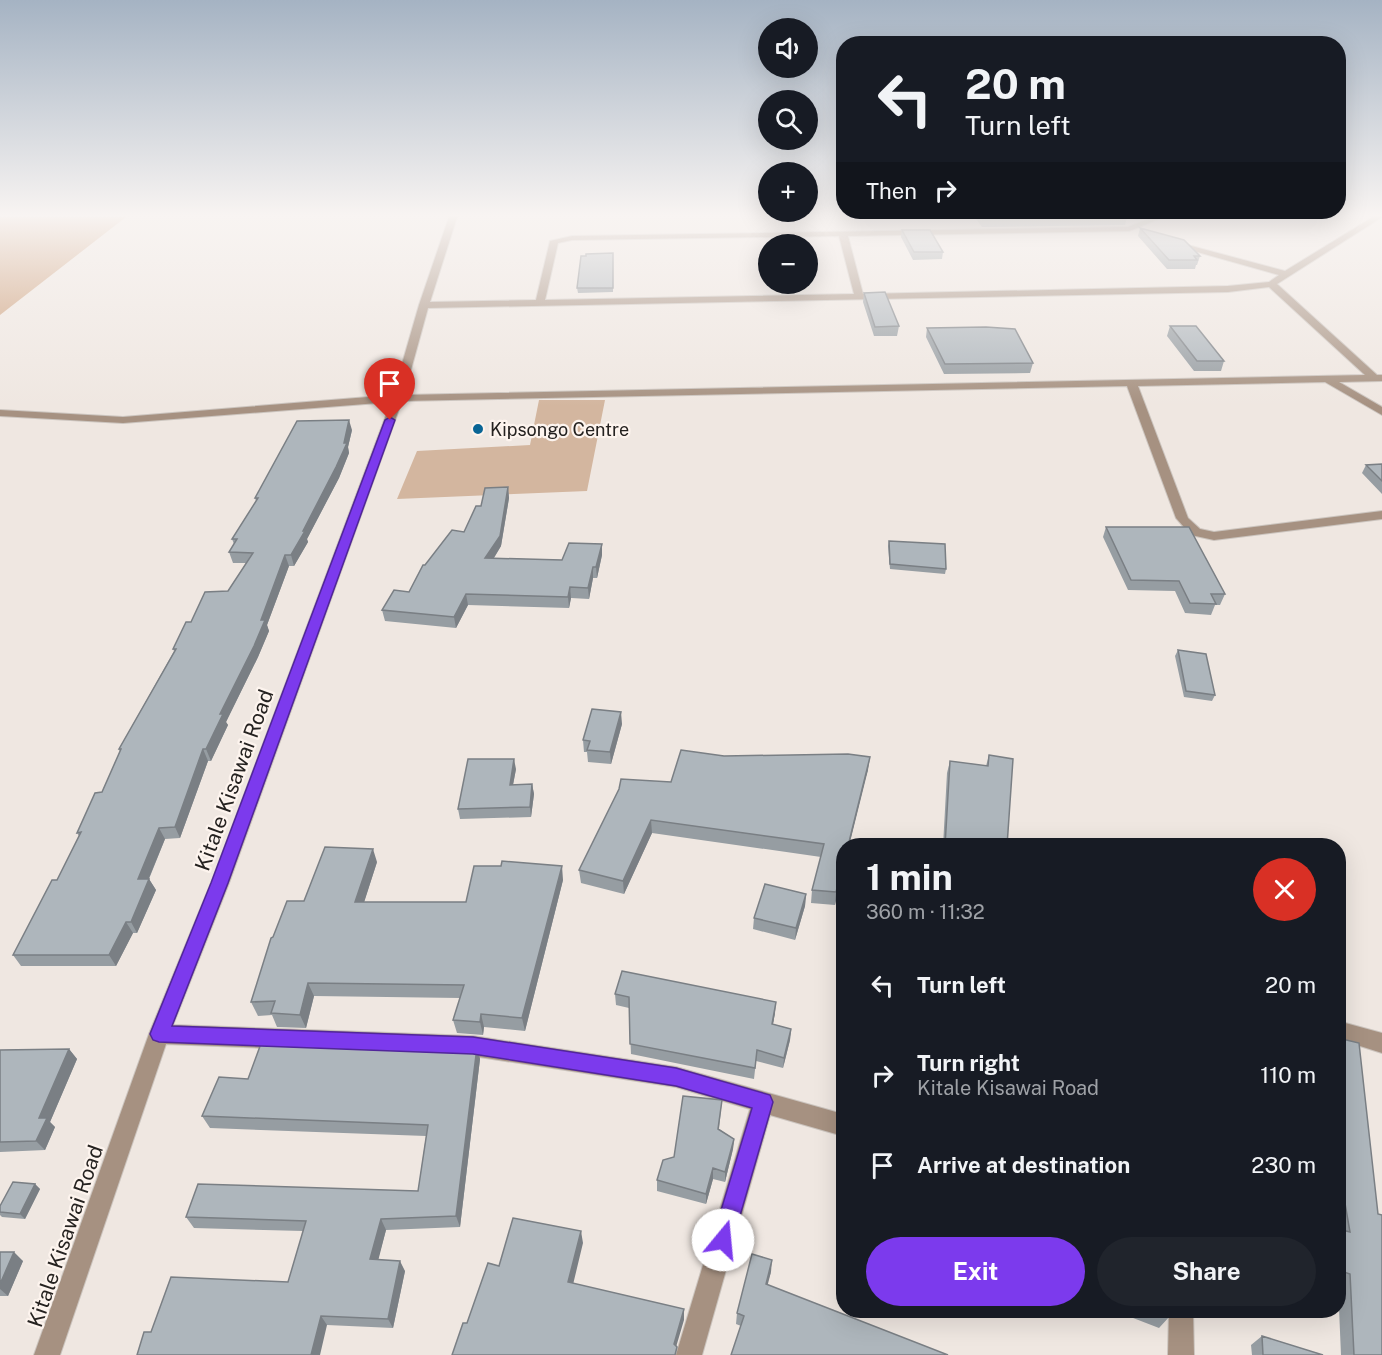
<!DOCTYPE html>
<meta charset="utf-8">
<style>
body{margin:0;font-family:"Public Sans",sans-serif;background:#20242c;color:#f1f3f6;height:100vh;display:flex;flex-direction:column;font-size:22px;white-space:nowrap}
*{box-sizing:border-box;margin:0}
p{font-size:20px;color:#9ea1a6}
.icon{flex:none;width:33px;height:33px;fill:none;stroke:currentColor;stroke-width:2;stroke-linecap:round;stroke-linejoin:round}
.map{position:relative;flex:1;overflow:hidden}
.drawer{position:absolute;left:836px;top:838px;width:510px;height:480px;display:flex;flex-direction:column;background:#171b24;border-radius:24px;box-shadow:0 6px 24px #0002}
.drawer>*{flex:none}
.hud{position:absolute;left:836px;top:36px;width:510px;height:183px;border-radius:24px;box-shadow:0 6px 24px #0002;background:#171b24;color:#f1f3f6;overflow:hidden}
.tools{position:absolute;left:758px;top:18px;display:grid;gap:12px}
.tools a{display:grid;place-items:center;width:60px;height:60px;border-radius:50%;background:#171b24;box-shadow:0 6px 24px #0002;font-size:30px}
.pin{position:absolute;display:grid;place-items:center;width:51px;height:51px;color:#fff;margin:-62px -26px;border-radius:50% 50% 50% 0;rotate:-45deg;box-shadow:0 0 6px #0007}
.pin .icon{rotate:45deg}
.me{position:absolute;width:66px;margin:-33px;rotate:17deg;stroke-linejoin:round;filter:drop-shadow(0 0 4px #0008)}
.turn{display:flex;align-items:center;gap:21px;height:126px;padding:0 30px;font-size:27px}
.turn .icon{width:78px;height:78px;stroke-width:2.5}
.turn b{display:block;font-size:42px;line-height:51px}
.then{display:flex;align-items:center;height:57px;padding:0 30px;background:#0003;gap:12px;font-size:22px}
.round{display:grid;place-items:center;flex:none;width:63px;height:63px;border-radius:32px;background:#20242c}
.headline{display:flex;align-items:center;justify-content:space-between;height:102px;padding:0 30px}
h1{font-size:36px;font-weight:700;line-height:45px}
.cta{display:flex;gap:12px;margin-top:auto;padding:12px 30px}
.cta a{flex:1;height:69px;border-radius:36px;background:#7c3aed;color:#fff;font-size:24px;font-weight:700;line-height:69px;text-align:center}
.cta a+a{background:#20242c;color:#f1f3f6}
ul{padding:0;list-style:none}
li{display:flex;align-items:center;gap:18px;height:90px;padding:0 30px}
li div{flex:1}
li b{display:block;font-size:22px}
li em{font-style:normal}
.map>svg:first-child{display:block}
</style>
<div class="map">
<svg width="1382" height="1355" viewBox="0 0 1382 1355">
<rect width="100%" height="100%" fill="#efe7e1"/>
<path fill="#d3b69f" d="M539,400H605L587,491L397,499L417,451L530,445Z"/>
<path fill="#cb9c77" d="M0,217H126L0,315Z"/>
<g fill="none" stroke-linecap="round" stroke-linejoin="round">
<defs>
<path id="minor" d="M449,217H457L430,302L536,300L550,241L572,236L1128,227L1153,217H1164L1129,231L848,236L863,294L1228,286L1269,282L1279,275L1169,244V240L1285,271L1373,217H1382L1277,284L1377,375H1382V381L1339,382L1382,407V415L1325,382L1138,386L1188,518L1200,529L1214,532L1382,511V519L1214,540L1191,535L1176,518L1127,386L402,401L229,883L173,1025L473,1036L676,1067L843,1114V1136L770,1115L702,1355H676L750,1109L676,1087L473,1056L166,1044L60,1355H34L149,1034L211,883L391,402L123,423L0,416V410L123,417L393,395L419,305ZM839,236L854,294L545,300L558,243L572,240ZM1269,287L1365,375L404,395L428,308L1228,292Z
M1338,1021L1382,1033V1053L1338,1039Z
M1169,1311H1193L1194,1355H1168Z"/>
</defs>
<use href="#minor" stroke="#cbc4be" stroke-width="2"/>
<use href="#minor" fill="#a69181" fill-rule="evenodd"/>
</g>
<path fill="#969da2" d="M936,217H1149L1145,219L1136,220L1127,218L1125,225L982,227L976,219H937Z
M1140,228L1200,256L1197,265H1196L1195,269H1167L1138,236Z
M902,230L943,252L942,259L913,260L901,237Z
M613,253V292L578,293L577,288L586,256Z
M864,293L899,326L897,336H874L863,302Z
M1170,326L1224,361L1221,371H1194L1167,336Z
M927,328L1033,363L1030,373L944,374L926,337Z
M352,430L348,447L349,453L339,478L307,539L308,542L294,566H289L267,625L269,631L258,657L226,722L228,725L211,761H208L180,838L165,839L149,879L156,890L137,933H133L116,966H21L13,955L57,880L79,836L77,833L102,792L120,752L119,749L174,651L173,649L191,622L228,591L246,563H233L229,552L234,544L232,539L256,501L255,498Z
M1382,464V494L1362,473L1366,465Z
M508,487L509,498L501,546L494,558L562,560L602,544V555L597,578H593L589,599L571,598L569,608L468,605L456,628L385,621L382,610L409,592L425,565L464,532L481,506Z
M1106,527L1225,594L1220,605H1215L1211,615L1185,613L1175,591L1128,590L1103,537Z
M889,541L946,569L945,574L890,569L888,546Z
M1178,650L1215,695L1212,701L1184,697L1175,656Z
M622,724L611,764L588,762L587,752H584L583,740Z
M989,755L1007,846H943L947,773L950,761L986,766Z
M516,769L513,785L532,784L534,794L531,817L460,819L458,809Z
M868,770L843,846V871L835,905L811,903L812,890L821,857L652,833L624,894L581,883L579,870L671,782Z
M377,862L364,902H466L563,880L525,1031L484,1027L483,1035L457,1033L453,1020L460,998L314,996L306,1028L277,1027L272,1015L258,1016L251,1002L273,937L304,901Z
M806,894L805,906L795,940L753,929L754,918Z
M615,994L775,1013L773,1024L791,1029L790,1040L783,1068L756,1061L754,1079L631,1054L629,1008L616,1005Z
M1338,1038L1378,1214L1382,1355H1341L1338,1285Z
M477,1047L480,1059L460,1227L386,1230L378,1259L405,1271L393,1328L327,1325L151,1332L288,1282L303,1231L194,1228L186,1217L418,1191L426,1136L210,1128L202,1116L248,1079Z
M69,1049L77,1059L50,1122L55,1127L45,1150L0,1152V1050Z
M722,1100L719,1129L734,1139L733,1149L725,1182L713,1179L706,1204L657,1191V1180L674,1157Z
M35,1184L40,1189L25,1219L2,1217L0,1215V1206Z
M0,1252L23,1261L8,1296H0Z
M771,1272L767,1284L741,1326L736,1324L737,1313Z
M1115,1311H1170V1316L1159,1328Z
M1262,1336L1323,1355H1252L1251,1345Z"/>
<path fill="#7a7f84" d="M1137,217H1149L1145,219L1136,220Z
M349,420L352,430L348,447L349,453L339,478L307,539L308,542L294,566L291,555L344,443Z
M508,487L509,498L501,546L487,569L485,558Z
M602,544V555L597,578L596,567Z
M285,555L289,566L267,625L269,631L258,657L226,722L228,725L211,761L206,749L220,714L261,620Z
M593,567V578L589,599L588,588Z
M570,587L571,598L569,608L568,597Z
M466,594L468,605L456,628L454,617Z
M621,712L622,724L611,764L610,752Z
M203,749L208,761L180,838L175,827Z
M870,757L868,770L849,846H848Z
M514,759L516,769L511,795L510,785Z
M532,784L534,794L531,817L530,807Z
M651,820L652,833L624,894L623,881Z
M159,828L165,839L144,890L138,879Z
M373,849L377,862L360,915L355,902Z
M562,866L563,880L525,1031L522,1018Z
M843,866V871L835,905L836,892Z
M149,879L156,890L137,933L131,922Z
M806,894L805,906L795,940L796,928Z
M126,922L133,933L116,966L109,955Z
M308,983L314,996L306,1028L300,1015Z
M776,1002L775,1013L771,1035L772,1024Z
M481,1014L484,1027L483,1035L480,1022Z
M791,1029L790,1040L783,1068L784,1058Z
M477,1047L480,1059L460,1227L456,1216Z
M69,1049L77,1059L50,1122L55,1127L45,1150L36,1141L39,1118Z
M734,1139L733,1149L725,1182V1172Z
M713,1168V1179L706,1204V1194Z
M35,1184L40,1189L25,1219L20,1214Z
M381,1219L386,1230L376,1269L370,1259Z
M581,1231L583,1243L571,1293L568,1282Z
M14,1252L23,1261L8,1296L0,1289V1284Z
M772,1260L771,1272L765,1295L766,1284Z
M400,1261L405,1271L393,1328L388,1319Z
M684,1309V1320L674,1354V1344Z
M321,1316L327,1325L320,1355H311Z"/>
<path fill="#aeb6bc" stroke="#7a7f84" stroke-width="1.5" d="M981,217H1125L1127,218L983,220Z
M1140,228L1184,240L1200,256H1194L1197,260H1169Z
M902,230H930L943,252H914Z
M613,253V288H577L581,256H586V254Z
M885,292L899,326L875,327L864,293Z
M1170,326H1196L1224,361H1197Z
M986,327L1015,329L1033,363L945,364L927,328Z
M349,420L344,443H347L336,467L303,531H305L291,555H285L261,620H265L254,646L220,714H223L206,749H203L175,827L159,828L138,879H149L131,922H126L109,955H13L52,880H57L81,832L77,833L95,793L102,792L121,749H119L176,649H173L186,622H191L205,592L228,591L253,553L229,552L237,539H232L258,498H255L297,421Z
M1382,464V481L1366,465Z
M508,487L500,536L485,558L562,560L569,543L602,544L596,567H593L588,588L570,587L568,597L466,594L454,617L382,610L394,590L409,592L423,565H425L452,530L464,532L476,506H481L485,488Z
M1106,527H1189L1225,594H1211L1216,604L1190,603L1179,581L1131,580Z
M889,541L945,544L946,569L890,564Z
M1178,650L1206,654L1215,695L1186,691Z
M592,709L621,712L610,752L587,750L590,741L583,740Z
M681,750L724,756L848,754L870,757L848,846H843V866L836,892L812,890L824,844L651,820L623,881L579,870L619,789L621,779L671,782Z
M989,755L1013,759L1007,846H945L950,761L988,766Z
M468,759H514L510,785L532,784L530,807L458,809Z
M325,847L373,849L355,902H466L474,866H501L502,861L562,866L522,1018L481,1014L480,1022L453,1020L464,985L308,983L300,1015L271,1013L275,1001L251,1002L271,938L273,937L287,901H304Z
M765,884L806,894L796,928L754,918Z
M622,971L776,1002L772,1024L791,1029L784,1058L757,1050L755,1068L630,1044L629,997L615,994Z
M263,1038L477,1047L456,1216L381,1219L370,1259L400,1261L388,1319L321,1316L311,1355H137L144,1332H151L171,1277L288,1282L306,1221L186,1217L198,1184L418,1191L428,1125L202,1116L219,1077L248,1079Z
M1338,1038L1359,1043L1378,1214L1382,1215V1355H1354L1350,1274L1338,1270V1229L1350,1232L1339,1169L1338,1168Z
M69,1049L39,1118H47L36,1141L0,1142V1050Z
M683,1096L722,1100L718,1129L734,1139L725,1172L713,1168L706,1194L657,1180L663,1160L674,1157Z
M13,1182L35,1184L20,1214L0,1212V1206Z
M513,1218L581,1231L568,1282L684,1309L674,1344L677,1347L675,1355H452L463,1323H467L488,1263L499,1266Z
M0,1252H14L0,1284Z
M752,1254L772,1260L766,1284L948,1355H731L744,1316L737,1313Z
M1156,1311H1170V1316Z
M1262,1336L1323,1355H1263Z"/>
<linearGradient id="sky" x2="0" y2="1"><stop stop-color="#a5b3c3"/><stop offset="0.53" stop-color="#f8f4f2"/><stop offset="1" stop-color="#f8f4f2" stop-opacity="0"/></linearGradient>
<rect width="1382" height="406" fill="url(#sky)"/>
<path fill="#7c3aed" stroke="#51269a" stroke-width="1.5" d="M390,417L395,420L228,883L172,1026L473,1037L676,1068L770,1095L773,1102L733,1240L730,1248L723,1251L715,1248L712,1240L752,1108L676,1086L473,1054L159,1042L153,1040L150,1034L211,883L385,420Z"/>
<circle fill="#096595" stroke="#fdf4ee" stroke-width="2" cx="478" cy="429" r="6"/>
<g text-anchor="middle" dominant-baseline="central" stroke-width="4.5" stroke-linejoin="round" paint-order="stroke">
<g font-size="18" fill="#252220" stroke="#fdf4ee" text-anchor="start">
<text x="490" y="429">Kipsongo Centre</text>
</g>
<g font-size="21" fill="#252220" stroke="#fdf4ee">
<text transform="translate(234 780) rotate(-70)">Kitale Kisawai Road</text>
<text transform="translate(65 1236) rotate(-71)">Kitale Kisawai Road</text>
</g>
</g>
</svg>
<div class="tools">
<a><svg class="icon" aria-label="sound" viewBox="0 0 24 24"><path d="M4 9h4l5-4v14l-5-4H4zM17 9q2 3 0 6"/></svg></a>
<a><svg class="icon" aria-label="search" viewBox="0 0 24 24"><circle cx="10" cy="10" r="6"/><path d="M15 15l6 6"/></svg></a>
<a>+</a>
<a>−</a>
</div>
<div class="pin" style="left:390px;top:420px;background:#d93025"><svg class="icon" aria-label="arrive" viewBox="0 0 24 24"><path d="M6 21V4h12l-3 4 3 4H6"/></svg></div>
<svg class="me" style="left:723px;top:1240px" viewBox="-20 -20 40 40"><circle r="19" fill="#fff"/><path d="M0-13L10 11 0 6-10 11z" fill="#7c3aed"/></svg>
<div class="hud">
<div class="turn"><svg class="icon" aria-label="left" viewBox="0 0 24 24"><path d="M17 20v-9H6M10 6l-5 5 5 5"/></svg><div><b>20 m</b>Turn left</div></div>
<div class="then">Then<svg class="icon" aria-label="right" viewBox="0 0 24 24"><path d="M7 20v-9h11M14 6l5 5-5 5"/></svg></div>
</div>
<section class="drawer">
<div class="headline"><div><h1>1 min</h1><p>360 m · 11:32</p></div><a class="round" style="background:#d93025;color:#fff"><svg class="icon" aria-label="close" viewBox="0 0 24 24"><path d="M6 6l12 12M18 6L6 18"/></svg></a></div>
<ul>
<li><svg class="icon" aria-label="left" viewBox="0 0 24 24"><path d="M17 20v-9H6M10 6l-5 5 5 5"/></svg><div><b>Turn left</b></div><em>20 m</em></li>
<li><svg class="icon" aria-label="right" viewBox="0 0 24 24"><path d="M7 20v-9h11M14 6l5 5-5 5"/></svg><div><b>Turn right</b><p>Kitale Kisawai Road</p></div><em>110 m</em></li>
<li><svg class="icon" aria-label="arrive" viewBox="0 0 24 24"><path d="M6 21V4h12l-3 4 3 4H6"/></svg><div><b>Arrive at destination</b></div><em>230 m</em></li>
</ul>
<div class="cta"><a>Exit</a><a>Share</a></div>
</section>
</div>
